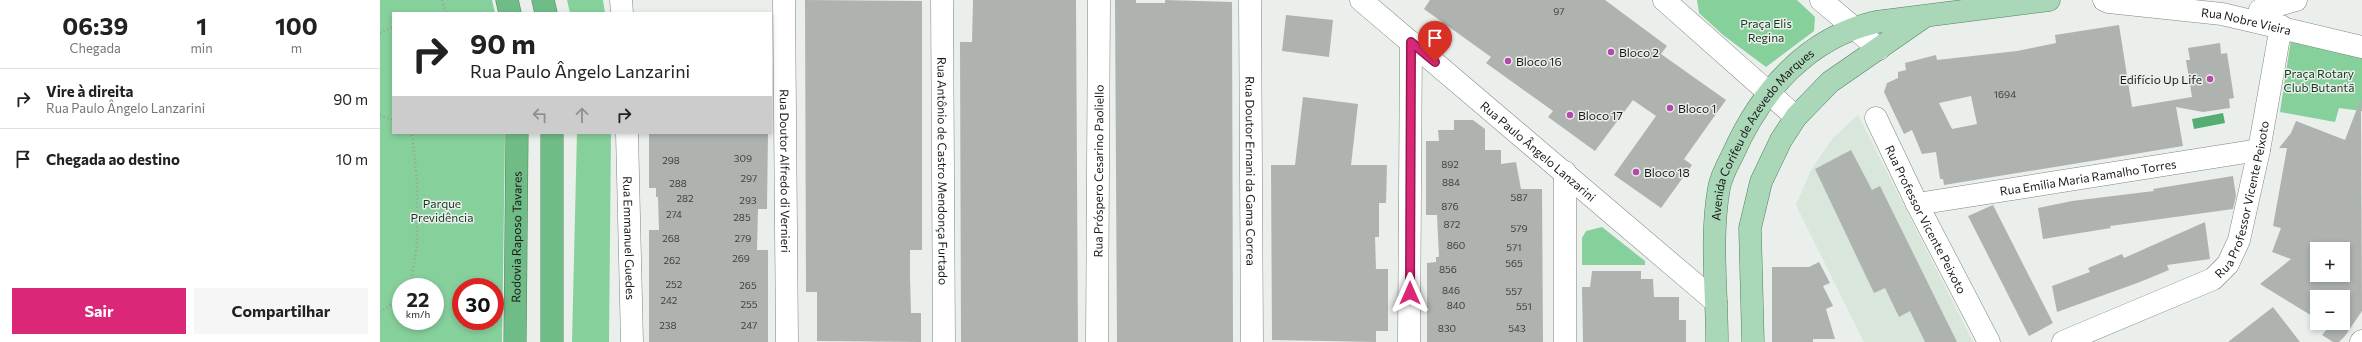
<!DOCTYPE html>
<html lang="pt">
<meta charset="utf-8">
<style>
body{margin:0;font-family:Commissioner,sans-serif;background:#f6f6f6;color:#222;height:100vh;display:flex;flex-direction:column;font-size:15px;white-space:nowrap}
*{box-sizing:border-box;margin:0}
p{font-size:13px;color:#767676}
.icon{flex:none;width:22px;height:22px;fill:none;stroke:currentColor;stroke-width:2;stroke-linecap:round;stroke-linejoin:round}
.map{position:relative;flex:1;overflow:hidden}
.sheet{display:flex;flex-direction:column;background:#fff;width:380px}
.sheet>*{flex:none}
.hud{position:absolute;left:12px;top:12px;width:380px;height:122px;border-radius:0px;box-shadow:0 2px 6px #0003;background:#fff;color:#222;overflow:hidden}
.tools{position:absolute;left:1930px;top:242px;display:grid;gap:8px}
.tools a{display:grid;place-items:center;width:40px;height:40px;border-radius:0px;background:#fff;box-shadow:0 2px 6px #0003;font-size:20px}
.speed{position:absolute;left:12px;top:278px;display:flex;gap:8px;font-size:20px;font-weight:700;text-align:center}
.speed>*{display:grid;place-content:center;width:52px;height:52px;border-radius:50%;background:#fff;box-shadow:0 2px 6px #0003;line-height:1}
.speed small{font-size:10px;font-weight:400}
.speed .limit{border:6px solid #d22;background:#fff;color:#111}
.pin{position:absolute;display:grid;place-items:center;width:34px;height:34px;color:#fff;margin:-41px -17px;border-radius:50% 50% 50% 0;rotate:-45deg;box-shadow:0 0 4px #0007}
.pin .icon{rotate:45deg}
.me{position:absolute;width:44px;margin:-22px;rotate:0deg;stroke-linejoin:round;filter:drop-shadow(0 0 3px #0008)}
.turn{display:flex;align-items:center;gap:14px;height:84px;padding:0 12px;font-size:18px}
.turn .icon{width:52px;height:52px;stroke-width:2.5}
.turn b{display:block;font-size:28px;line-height:34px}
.lanes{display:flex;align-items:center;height:38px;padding:0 12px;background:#0003;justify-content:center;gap:20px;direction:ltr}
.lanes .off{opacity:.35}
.eta{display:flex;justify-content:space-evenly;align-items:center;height:68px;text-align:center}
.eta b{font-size:24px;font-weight:700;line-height:28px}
.button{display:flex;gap:8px;margin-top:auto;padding:8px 12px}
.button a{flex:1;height:46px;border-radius:0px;background:#db2777;color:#fff;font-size:16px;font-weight:700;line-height:46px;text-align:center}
.button a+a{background:#f6f6f6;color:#222}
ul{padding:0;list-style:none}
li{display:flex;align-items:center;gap:12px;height:60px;padding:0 12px;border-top:1px solid #e0e0e0}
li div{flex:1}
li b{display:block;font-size:15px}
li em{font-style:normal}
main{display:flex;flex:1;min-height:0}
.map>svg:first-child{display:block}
</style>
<main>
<section class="sheet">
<div class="eta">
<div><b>06:39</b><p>Chegada</p></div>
<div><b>1</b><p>min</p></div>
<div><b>100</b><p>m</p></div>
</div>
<ul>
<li><svg class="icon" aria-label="right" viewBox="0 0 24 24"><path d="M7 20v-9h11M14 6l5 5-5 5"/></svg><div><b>Vire à direita</b><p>Rua Paulo Ângelo Lanzarini</p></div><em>90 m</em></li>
<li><svg class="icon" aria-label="arrive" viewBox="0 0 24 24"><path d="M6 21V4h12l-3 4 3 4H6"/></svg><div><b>Chegada ao destino</b></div><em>10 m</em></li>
</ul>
<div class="button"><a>Sair</a><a>Compartilhar</a></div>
</section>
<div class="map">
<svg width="1982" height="342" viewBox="0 0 1982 342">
<rect width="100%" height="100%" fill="#eaefeb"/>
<path fill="#d9e6dc" d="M1478,115L1593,342H1484L1416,205L1431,170L1453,138Z"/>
<path fill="#86d09c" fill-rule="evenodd" d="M0,0H112L115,13H13V133H125L122,342H0ZM21,287H55V321H21ZM81,287H115V321H81Z
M187,0H223L225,13H190Z
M1317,0H1417L1435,17L1434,31L1386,67L1343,35L1319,13Z
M1911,39L1982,55V111L1959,108L1955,122L1900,112Z
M197,133H231L229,342H192Z
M1222,227L1265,261V265H1202V238L1206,231Z"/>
<path fill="#56ad73" d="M1843,113L1845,123L1814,129L1812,119Z"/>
<path fill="#aeb3af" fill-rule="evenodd" d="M425,0L542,1V250H530V277L531,313H541V342L437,341V292H426Z
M593,0H696L698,342H581L580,42H592Z
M735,0H756V3H785V0L852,2L853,342H737Z
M1050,0H1225L1287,46L1281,54L1346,100L1304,159L1312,165L1281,208L1234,175L1276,116L1253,100L1215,151L1168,117L1173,111L1106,63L1111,57L1044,9Z
M906,15L953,20L949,57L902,51Z
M1739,25L1752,107L1812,97L1806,60H1810L1808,48L1840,43L1841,54L1847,53L1854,98L1849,99L1850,108L1823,112L1796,107L1803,146L1564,185L1563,179H1560L1556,152L1542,154L1532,130L1524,134L1504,92L1507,83L1518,78V72L1526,70L1525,63L1556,55L1557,60L1637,51L1676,43L1675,35ZM1591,96L1597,124L1572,129L1559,103Z
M923,97L978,104L971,165H1007L1006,203H999V237H995L996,269H1008V331H996V342L892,340L891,165H915Z
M1981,98L1982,311L1965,336L1959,342H1953L1942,335L1949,327L1943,323H1963V297H1937V319L1880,284L1911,259L1892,252L1901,228L1893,226L1907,148H1899L1911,133L1916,121L1965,140ZM1937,249H1963V275H1937Z
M1074,120H1093L1105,129V150H1121V164L1136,162L1141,189H1162L1163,342H1047V263L1056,262V257H1059L1057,215H1046V141H1059L1058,130H1074Z
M269,133H388L387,209H378L377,250H388V342H269V230H279L278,197H276V188H269Z
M1471,150L1492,190L1500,186L1577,342H1545L1530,311L1519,317L1505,288L1494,293L1435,169Z
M1853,176L1856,196L1853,209L1730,226L1731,228L1663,239L1658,208L1692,201L1774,191L1773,189Z
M1613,205L1673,323L1649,336L1588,216Z
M1825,222L1830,259L1787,265L1789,270L1760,282L1677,312L1672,286L1710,272L1708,268L1742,254L1744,258Z
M1439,262L1450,283L1443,286L1453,306L1446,309L1455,339H1433V342H1392V267H1429Z
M1212,271H1261V279H1273L1274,297H1299V320H1306V342H1203L1202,287H1210Z
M1893,307L1920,342H1848Z"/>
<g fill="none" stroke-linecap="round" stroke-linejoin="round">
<defs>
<g id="minor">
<path d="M241,0L242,13"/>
<path id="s1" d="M404,0L407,342"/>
<path id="s2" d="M562,0L564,342"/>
<path id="s3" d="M870,0L872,342"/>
<path id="s4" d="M981,0L1336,302"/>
<path d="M1284,0L1416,117"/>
<path d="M1441,0L1499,49"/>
<path id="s5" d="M1724,0L1729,2L1842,14L1982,47"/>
<path d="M1876,21L1880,10L1916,0"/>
<path id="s6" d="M1496,118L1537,204L1609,342"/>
<path id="s7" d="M247,133L252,342"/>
<path id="s8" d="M1537,204L1879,150"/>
<path id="s9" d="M717,342L719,0"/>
<path d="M1029,342L1031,42"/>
<path d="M1185,342V172"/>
<path id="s10" d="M1683,342L1833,279L1848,264L1859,240L1879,150L1901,26"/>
<path d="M1981,342L1982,341"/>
</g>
<g id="major">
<path id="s11" d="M1337,342C1337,291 1330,238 1339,188C1341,176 1348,164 1353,154C1381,91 1427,38 1496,22L1669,0"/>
<path d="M1373,342L1370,228L1381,182L1401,140L1416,117L1450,82L1544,17"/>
</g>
<g id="highway">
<path d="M127,0L130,13"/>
<path d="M163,0L166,13"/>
<path id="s12" d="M135,342L137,133"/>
<path d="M172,342V133"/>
</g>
</defs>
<use href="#minor" stroke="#7f8581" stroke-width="23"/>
<use href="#major" stroke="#518360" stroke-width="23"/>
<use href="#highway" stroke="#518360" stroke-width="23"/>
<path stroke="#9b9f9c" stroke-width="2.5" stroke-dasharray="1 3" stroke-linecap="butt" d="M62,0L66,13
M0,33L13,27
M0,115L13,120
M30,287L37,245V182L32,133
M0,312L21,298"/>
<use href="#minor" stroke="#fff" stroke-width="22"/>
<use href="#major" stroke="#a9d7b7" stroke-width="22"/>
<use href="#highway" stroke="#70bc87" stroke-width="22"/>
</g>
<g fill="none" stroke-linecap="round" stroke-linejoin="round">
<defs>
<path id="route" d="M1030,293L1031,42L1055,62"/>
</defs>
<use href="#route" stroke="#8e194d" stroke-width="10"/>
<use href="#route" stroke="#db2777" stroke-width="7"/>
</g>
<g fill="#b548a8" stroke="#eaefeb" stroke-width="1.5">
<circle cx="1231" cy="52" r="4"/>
<circle cx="1128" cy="61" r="4"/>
<circle cx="1830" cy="79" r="4"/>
<circle cx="1290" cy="108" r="4"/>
<circle cx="1190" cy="115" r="4"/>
<circle cx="1256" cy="172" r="4"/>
</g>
<g text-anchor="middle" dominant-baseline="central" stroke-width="3" stroke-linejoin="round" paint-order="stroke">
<g font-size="10" fill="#3e403e">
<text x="1179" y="11">97</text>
<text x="1625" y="94">1694</text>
<text x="363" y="158">309</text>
<text x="291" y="160">298</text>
<text x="1070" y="164">892</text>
<text x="369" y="178">297</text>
<text x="1071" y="182">884</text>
<text x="298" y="183">288</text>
<text x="1139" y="197">587</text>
<text x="305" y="198">282</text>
<text x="368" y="200">293</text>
<text x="1070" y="206">876</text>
<text x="294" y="214">274</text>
<text x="362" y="217">285</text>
<text x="1072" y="224">872</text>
<text x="1139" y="228">579</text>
<text x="291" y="238">268</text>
<text x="363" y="238">279</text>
<text x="1076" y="245">860</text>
<text x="1134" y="247">571</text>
<text x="361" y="258">269</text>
<text x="292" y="260">262</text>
<text x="1134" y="263">565</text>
<text x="1068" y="269">856</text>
<text x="294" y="284">252</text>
<text x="368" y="285">265</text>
<text x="1071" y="290">846</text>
<text x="1134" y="291">557</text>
<text x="289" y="300">242</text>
<text x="369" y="304">255</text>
<text x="1076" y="305">840</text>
<text x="1144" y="306">551</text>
<text x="288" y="325">238</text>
<text x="369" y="325">247</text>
<text x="1067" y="328">830</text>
<text x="1137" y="328">543</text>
</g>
<g font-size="12" fill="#181a19" stroke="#eaefeb">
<text stroke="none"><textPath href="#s5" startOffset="144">Rua Nobre Vieira</textPath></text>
<text stroke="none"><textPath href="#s11" startOffset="222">Avenida Corifeu de Azevedo Marques</textPath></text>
<text stroke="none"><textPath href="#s4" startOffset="233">Rua Paulo Ângelo Lanzarini</textPath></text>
<text stroke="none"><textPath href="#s1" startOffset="171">Rua Doutor Alfredo di Vernieri</textPath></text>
<text stroke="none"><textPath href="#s2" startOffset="171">Rua Antônio de Castro Mendonça Furtado</textPath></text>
<text stroke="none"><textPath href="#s9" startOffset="171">Rua Próspero Cesarino Paoliello</textPath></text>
<text stroke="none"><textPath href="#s3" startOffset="171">Rua Doutor Ernani da Gama Correa</textPath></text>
<text stroke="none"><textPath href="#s8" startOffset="173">Rua Emilia Maria Ramalho Torres</textPath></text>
<text stroke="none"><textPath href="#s10" startOffset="250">Rua Professor Vicente Peixoto</textPath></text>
<text stroke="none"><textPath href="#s6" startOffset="113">Rua Professor Vicente Peixoto</textPath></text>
<text stroke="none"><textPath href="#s12" startOffset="105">Rodovia Raposo Tavares</textPath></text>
<text stroke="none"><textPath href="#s7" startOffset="105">Rua Emmanuel Guedes</textPath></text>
</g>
<g font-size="12" fill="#153921" stroke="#eaefeb">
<text x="1386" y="23">Praça Elis<tspan x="1386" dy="14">Regina</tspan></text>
<text x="1939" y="73">Praça Rotary<tspan x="1939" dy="14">Club Butantã</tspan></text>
<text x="62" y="203">Parque<tspan x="62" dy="14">Previdência</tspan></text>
</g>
<g font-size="12" fill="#181a19" stroke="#eaefeb" text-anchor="start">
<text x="1239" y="52">Bloco 2</text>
<text x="1136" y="61">Bloco 16</text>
<text x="1822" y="79" text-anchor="end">Edifício Up Life</text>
<text x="1298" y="108">Bloco 1</text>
<text x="1198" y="115">Bloco 17</text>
<text x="1264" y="172">Bloco 18</text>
</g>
</g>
</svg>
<div class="tools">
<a>+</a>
<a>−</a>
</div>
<div class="speed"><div>22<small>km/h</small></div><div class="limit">30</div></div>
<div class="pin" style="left:1055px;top:62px;background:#d93025"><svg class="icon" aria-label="arrive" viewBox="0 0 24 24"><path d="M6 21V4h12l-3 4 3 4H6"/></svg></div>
<svg class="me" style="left:1030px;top:293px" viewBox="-20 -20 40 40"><path d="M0-17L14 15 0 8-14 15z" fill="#db2777" stroke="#fff" stroke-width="4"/></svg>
<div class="hud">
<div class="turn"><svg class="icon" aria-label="right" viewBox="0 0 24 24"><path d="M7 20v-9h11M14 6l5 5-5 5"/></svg><div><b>90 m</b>Rua Paulo Ângelo Lanzarini</div></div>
<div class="lanes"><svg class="icon off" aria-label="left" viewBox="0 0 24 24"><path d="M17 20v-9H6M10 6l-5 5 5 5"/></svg><svg class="icon off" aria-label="ahead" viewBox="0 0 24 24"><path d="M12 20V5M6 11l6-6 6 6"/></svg><svg class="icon" aria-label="right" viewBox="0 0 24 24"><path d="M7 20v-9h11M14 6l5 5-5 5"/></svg></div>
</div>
</div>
</main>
